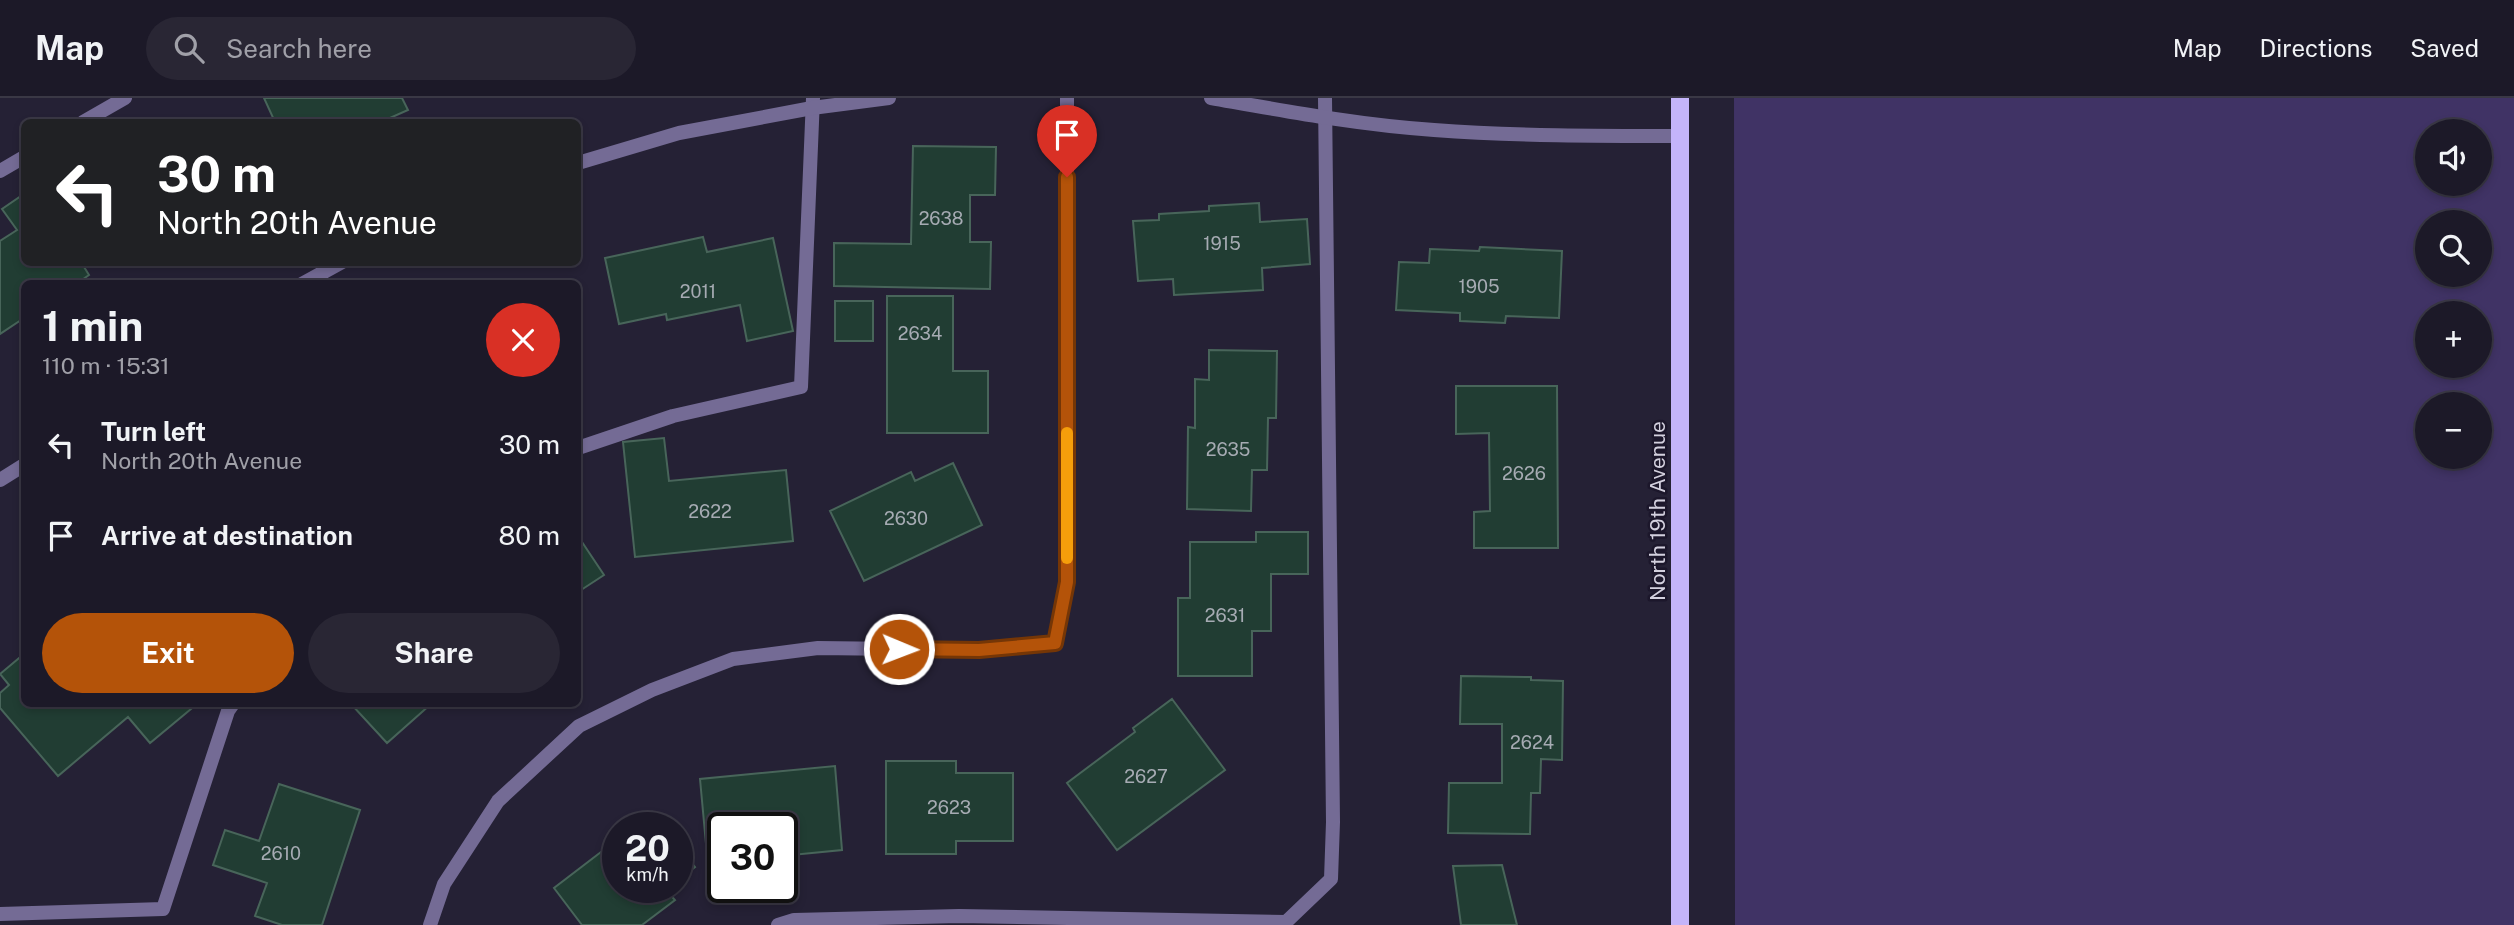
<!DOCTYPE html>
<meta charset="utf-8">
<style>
body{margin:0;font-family:"Public Sans",sans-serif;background:#292634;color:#f1f3f6;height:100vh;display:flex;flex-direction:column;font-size:26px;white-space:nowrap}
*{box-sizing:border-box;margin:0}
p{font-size:23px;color:#a0a0a8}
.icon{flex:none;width:38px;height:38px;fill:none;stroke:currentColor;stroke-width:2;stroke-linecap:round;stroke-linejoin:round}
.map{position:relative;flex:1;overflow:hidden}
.panel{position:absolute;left:21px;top:182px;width:560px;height:427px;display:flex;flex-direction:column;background:#1c1928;border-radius:10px;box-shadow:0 4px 10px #0003,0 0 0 2px #3a3845}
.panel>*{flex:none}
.top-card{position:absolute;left:21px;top:21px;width:560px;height:147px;border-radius:10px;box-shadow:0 4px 10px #0003,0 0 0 2px #3a3845;background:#202124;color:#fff;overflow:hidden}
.buttons{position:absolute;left:2415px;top:21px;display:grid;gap:14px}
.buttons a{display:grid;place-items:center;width:77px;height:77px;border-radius:50%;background:#1c1928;box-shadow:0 4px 10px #0003,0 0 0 2px #3a3845;font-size:35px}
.speed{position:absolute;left:602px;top:714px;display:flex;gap:14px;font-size:35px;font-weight:700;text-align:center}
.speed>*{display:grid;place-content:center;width:91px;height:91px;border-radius:50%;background:#1c1928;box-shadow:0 4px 10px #0003,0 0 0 2px #3a3845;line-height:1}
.speed small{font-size:18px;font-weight:400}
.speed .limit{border:4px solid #111;border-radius:10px;background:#fff;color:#111}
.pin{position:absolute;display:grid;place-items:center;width:60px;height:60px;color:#fff;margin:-72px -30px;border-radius:50% 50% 50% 0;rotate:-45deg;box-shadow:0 0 7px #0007}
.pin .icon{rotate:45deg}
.me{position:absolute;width:77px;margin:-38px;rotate:91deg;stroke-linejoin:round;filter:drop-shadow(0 0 5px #0008)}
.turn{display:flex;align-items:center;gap:24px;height:147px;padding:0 21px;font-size:32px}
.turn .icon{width:91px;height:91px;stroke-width:2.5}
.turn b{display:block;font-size:49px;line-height:60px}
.round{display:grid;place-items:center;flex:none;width:74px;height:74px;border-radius:37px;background:#292634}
.head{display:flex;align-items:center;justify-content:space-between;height:119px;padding:0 21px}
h1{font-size:42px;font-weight:700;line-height:52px}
.primary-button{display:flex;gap:14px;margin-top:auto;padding:14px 21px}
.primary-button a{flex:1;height:80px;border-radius:42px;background:#b45309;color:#fff;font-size:28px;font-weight:700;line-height:80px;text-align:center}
.primary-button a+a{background:#292634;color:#f1f3f6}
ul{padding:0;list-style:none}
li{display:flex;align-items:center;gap:21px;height:91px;padding:0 21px}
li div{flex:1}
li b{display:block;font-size:26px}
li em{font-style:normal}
header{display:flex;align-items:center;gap:42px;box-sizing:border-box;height:98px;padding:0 35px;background:#1c1928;border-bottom:2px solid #3a3845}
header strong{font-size:33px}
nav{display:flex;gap:38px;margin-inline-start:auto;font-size:24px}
.search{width:490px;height:63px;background:#292634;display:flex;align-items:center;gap:18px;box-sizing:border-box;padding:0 24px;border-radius:38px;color:#a0a0a8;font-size:26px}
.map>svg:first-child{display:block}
</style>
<header>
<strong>Map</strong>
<div class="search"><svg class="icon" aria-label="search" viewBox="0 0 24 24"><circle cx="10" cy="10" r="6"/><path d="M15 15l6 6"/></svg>Search here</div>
<nav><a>Map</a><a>Directions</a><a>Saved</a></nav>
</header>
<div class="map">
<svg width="2514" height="827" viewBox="0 0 2514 827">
<rect width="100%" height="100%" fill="#252135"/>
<path fill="#403365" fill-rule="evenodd" d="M1734,0H2514V827H1735ZM2427,33H2480V86H2427ZM2427,124H2480V177H2427ZM2427,215H2480V268H2427ZM2427,306H2480V359H2427Z"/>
<path fill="#213d33" stroke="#48655a" stroke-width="2" d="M264,0H402L408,12L381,24H275Z
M913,48L996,49L995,97H970V144H991L990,191L834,188V145L911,146Z
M24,96V164H81L89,177L76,186H24V220L0,236V143L17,132L2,111Z
M1259,105L1260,124L1307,121L1310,166L1262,170L1263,192L1174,197L1173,181L1138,183L1133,123L1159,122V116L1209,113V108Z
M703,139L707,154L773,140L793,233L747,243L740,207L667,222L666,216L619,226L605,160Z
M1480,149L1562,153L1559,220L1506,218L1505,225L1460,223V215L1396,212L1399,164L1429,165L1430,151L1479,153Z
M887,198H953V273H988V335H887Z
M835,203H873V243H835Z
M1209,252L1277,253L1276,320H1268L1267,372H1252L1251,413L1187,411L1188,329L1195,330V281L1209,282Z
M1456,288H1557L1558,450H1474V414L1490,413L1489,335L1456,336Z
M664,340L669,383L786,372L793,443L635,459L623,344Z
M953,365L982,427L864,483L830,413L911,374L915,383Z
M1256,434H1308V476H1271V533H1252V578H1178V500H1190V444H1256Z
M578,438L604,477L578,494Z
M24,556V606H197L150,645L128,619L58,678L0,610V595L9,587L0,576Z
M1461,578L1531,579V582L1563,583L1562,662L1541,661L1540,695H1531L1530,736L1448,735L1449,685H1502V626H1460Z
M1172,601L1225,672L1117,752L1067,685L1135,634L1133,630Z
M351,606H431L387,645Z
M886,663H956V675H1013V743H956V756H886Z
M835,668L842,752L782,758V730H723V744L706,746L700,681Z
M279,686L360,712L322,827H282L255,818L267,785L213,767L225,732L259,743Z
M652,714L664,730H632Z
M618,741V789H669L666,792L675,802L642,827H582L554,790Z
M677,746L695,769L677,783Z
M1502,767L1517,827H1461L1453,768Z"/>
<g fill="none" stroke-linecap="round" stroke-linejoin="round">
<path stroke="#746b95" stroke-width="14" d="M83,24L125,0
M0,73L24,59
M578,350L673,318L801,289L813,0
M0,816L163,811L228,613L233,606
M778,827L794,822L959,818L1286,824L1331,781L1333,724L1325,0"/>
<path stroke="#746b95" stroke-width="14" d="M1211,0C1285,13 1359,27 1434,32C1516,38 1598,38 1680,38
M578,65L679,35L812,10L889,0
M302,186L342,164
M0,382L24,367
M430,827L444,786L498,703L579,628L652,592L733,561L818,550L980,552L1055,545L1067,483V0"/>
<path stroke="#c4b4fa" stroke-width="18" d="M1680,0V827"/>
</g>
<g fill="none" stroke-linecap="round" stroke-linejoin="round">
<defs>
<path id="route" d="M899,551L979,552L1055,545L1067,484V79"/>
</defs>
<use href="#route" stroke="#753606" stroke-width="18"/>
<use href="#route" stroke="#b45309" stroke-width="12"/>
<path stroke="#f59e0b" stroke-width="12" d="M1067,335V460"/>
</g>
<g text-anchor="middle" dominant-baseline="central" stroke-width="5" stroke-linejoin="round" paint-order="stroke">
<g font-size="18" fill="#a6abb3">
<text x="941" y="120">2638</text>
<text x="1222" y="145">1915</text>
<text x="1479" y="188">1905</text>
<text x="698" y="193">2011</text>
<text x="920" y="235">2634</text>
<text x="1228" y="351">2635</text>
<text x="1524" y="375">2626</text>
<text x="710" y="413">2622</text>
<text x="906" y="420">2630</text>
<text x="1225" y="517">2631</text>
<text x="1532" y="644">2624</text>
<text x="1146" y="678">2627</text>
<text x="949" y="709">2623</text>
<text x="281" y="755">2610</text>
</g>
<g font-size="21" fill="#d3d0de" stroke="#1c172b">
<text transform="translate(1657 413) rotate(-90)">North 19th Avenue</text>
</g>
</g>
</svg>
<div class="buttons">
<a><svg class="icon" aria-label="sound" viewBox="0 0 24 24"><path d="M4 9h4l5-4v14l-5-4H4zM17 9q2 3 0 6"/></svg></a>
<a><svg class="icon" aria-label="search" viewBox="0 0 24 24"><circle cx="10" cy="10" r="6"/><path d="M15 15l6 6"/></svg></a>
<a>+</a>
<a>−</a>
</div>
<div class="speed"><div>20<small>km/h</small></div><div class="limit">30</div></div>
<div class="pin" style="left:1067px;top:79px;background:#d93025"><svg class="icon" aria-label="arrive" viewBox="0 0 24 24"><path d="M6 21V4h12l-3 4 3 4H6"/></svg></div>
<svg class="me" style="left:899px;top:551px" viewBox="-20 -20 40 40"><circle r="17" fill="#b45309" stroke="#fff" stroke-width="3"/><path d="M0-11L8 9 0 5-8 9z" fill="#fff"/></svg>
<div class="top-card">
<div class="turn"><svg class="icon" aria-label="left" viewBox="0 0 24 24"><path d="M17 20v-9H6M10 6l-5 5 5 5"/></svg><div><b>30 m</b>North 20th Avenue</div></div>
</div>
<section class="panel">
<div class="head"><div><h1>1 min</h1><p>110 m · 15:31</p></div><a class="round" style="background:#d93025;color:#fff"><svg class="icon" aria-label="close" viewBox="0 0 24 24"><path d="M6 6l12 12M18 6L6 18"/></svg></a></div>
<ul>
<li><svg class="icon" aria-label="left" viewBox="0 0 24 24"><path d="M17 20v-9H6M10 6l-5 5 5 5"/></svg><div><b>Turn left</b><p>North 20th Avenue</p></div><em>30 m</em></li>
<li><svg class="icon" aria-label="arrive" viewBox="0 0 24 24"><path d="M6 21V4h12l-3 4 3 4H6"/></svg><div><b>Arrive at destination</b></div><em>80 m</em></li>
</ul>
<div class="primary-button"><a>Exit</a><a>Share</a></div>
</section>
</div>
